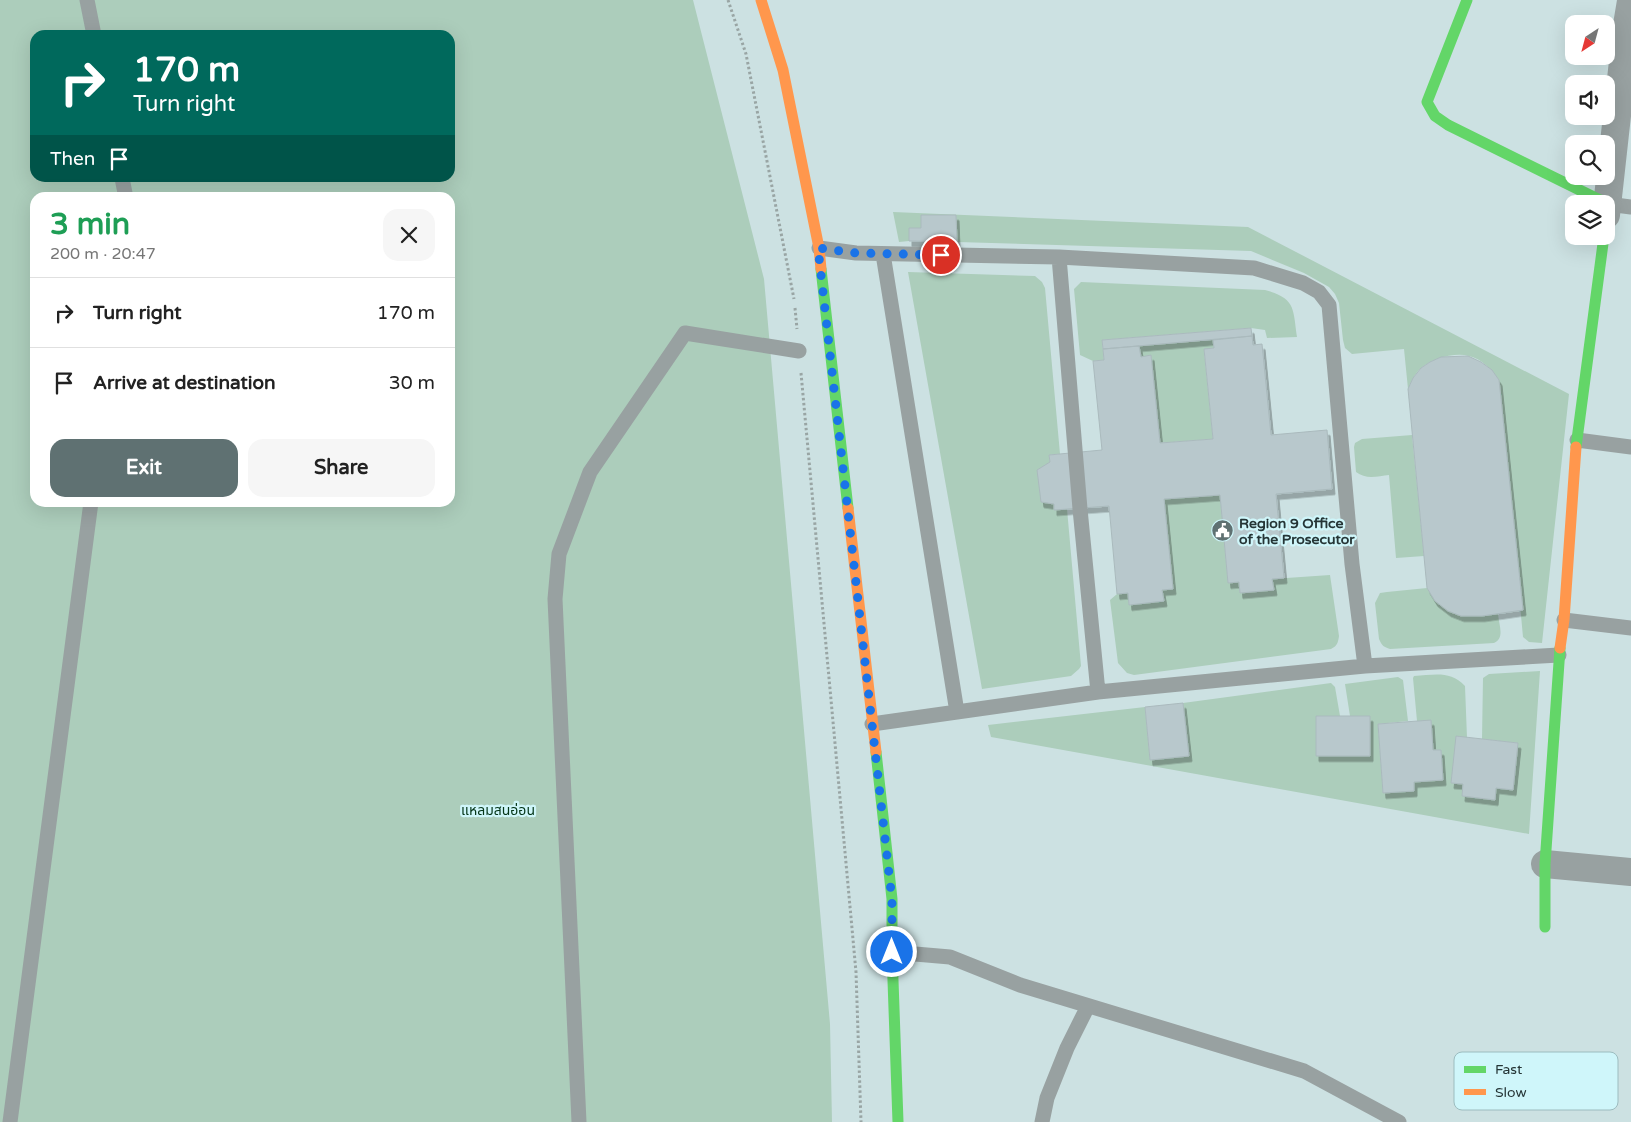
<!DOCTYPE html>
<meta charset="utf-8">
<style>
body{margin:0;font-family:"Varela Round","Noto Sans Thai",sans-serif;background:#f6f6f6;color:#222;height:100vh;display:flex;flex-direction:column;font-size:19px;white-space:nowrap}
*{box-sizing:border-box;margin:0}
p{font-size:16px;color:#767676}
.icon{flex:none;width:28px;height:28px;fill:none;stroke:currentColor;stroke-width:2;stroke-linecap:round;stroke-linejoin:round}
.map{position:relative;flex:1;overflow:hidden}
.side{position:absolute;left:30px;top:192px;width:425px;height:315px;display:flex;flex-direction:column;background:#fff;border-radius:15px;box-shadow:0 5px 20px #0002}
.side>*{flex:none}
.hud{position:absolute;left:30px;top:30px;width:425px;height:152px;border-radius:15px;box-shadow:0 5px 20px #0002;background:#00695c;color:#fff;overflow:hidden}
.needle{width:32px;rotate:216deg}
.buttons{position:absolute;left:1565px;top:15px;display:grid;gap:10px}
.buttons a{display:grid;place-items:center;width:50px;height:50px;border-radius:10px;background:#fff;box-shadow:0 5px 20px #0002;font-size:25px}
.pin{position:absolute;display:grid;place-items:center;width:42px;height:42px;color:#fff;margin:-21px;border:2px solid #fff;border-radius:50%;box-shadow:0 1px 5px #0007}
.me{position:absolute;width:55px;margin:-28px;rotate:0deg;stroke-linejoin:round;filter:drop-shadow(0 0 4px #0008)}
.turn{display:flex;align-items:center;gap:18px;height:105px;padding:0 20px;font-size:22px}
.turn .icon{width:65px;height:65px;stroke-width:2.5}
.turn b{display:block;font-size:35px;line-height:42px}
.then{display:flex;align-items:center;height:48px;padding:0 20px;background:#0003;gap:10px;font-size:19px}
.round{display:grid;place-items:center;flex:none;width:52px;height:52px;border-radius:15px;background:#f6f6f6}
.headline{display:flex;align-items:center;justify-content:space-between;height:85px;padding:0 20px}
h1{font-size:30px;font-weight:700;line-height:38px;color:#1e9e55}
.cta{display:flex;gap:10px;margin-top:auto;padding:10px 20px}
.cta a{flex:1;height:58px;border-radius:15px;background:#5f7172;color:#fff;font-size:20px;font-weight:700;line-height:58px;text-align:center}
.cta a+a{background:#f6f6f6;color:#222}
ul{padding:0;list-style:none}
li{display:flex;align-items:center;gap:15px;height:70px;padding:0 20px;border-top:1px solid #e0e0e0}
li div{flex:1}
li b{display:block;font-size:19px}
li em{font-style:normal}
.map>svg:first-child{display:block}
</style>
<div class="map">
<svg width="1631" height="1122" viewBox="0 0 1631 1122">
<defs>
<filter id="shadow"><feDropShadow dx="3" dy="5.5" stdDeviation="0" flood-color="#0004"/></filter>
</defs>
<rect width="100%" height="100%" fill="#cce1e2"/>
<path fill="#accdbb" fill-rule="evenodd" d="M0,0H693L764,279L830,1024L832,1122H0ZM35,35H450V178H35ZM35,198H450V502H35Z
M893,212L1248,227L1569,394L1542,643L1529,642L1523,637L1499,380C1492,370 1482,359 1469,356C1454,352 1431,359 1420,369C1414,375 1411,382 1408,389L1404,349L1352,354L1345,348L1343,340L1339,303L1335,294L1329,287L1304,273L1251,251L957,242L956,215H921V228H909V241L899,242Z
M908,272L1035,276L1042,282L1045,288L1060,454L1049,455L1050,462L1055,510L1067,509L1081,666L1079,669L1071,676L982,689Z
M1081,282L1265,290C1296,298 1293,309 1297,337L1267,338L1265,330L1251,328L1102,340L1104,360L1093,361L1080,355L1074,289Z
M1213,340L1214,348L1204,350L1213,439L1160,443L1151,356L1141,357L1139,346Z
M1412,435L1424,556L1396,558L1389,475C1378,476 1366,480 1356,472L1354,447L1355,443L1362,439Z
M1220,495L1228,583L1239,582L1240,593L1273,590L1272,579L1330,575L1339,636C1338,643 1337,646 1331,649L1134,675L1127,673L1118,663L1110,600L1117,594L1128,593L1129,605L1164,601L1162,590L1173,589L1164,499Z
M1427,588L1435,601L1482,616L1498,614C1499,625 1505,638 1494,643L1390,649C1384,647 1382,646 1379,639L1375,603L1380,593L1387,592Z
M1540,671L1529,834L991,737L988,725L1145,707L1150,760L1188,756L1183,703L1331,683L1335,687L1340,716H1316V756H1370V716H1350L1345,684L1398,677L1403,680L1408,721L1378,724L1383,792L1414,791V782L1443,780L1441,750H1433L1417,721L1413,678L1414,676C1434,675 1450,670 1465,686L1467,738L1451,783L1463,784L1462,796L1494,800L1496,788L1513,790L1518,743L1482,739L1483,678L1489,674Z"/>
<path fill="#b8c8cc" stroke="#aababd" filter="url(#shadow)" d="M921,215H956L957,242L909,241V228H921Z
M1251,328L1252,336L1103,349L1102,340Z
M1252,336L1253,345L1262,344L1271,435L1327,430L1332,489L1276,494L1284,578L1272,579L1274,590L1240,593L1239,582L1228,583L1220,495L1164,499L1173,589L1162,590L1164,601L1129,605L1128,593L1117,594L1109,506L1054,510V504L1041,502L1037,470L1050,462L1049,455L1102,450L1093,361L1104,360L1103,349L1139,346L1141,357L1151,355L1160,443L1213,439L1204,349L1214,348L1213,340Z
M1468,356L1481,362L1492,370L1499,380L1523,610L1482,616H1461L1448,611L1435,601L1427,588L1408,389L1413,378L1421,368L1430,362L1441,357Z
M1183,703L1189,756L1150,760L1145,707Z
M1316,716H1370V756H1316Z
M1431,720L1433,750H1441L1443,780L1414,782V791L1383,793L1378,724Z
M1456,736L1518,743L1513,790L1496,788L1495,800L1462,796L1463,784L1451,783Z"/>
<g fill="none" stroke-linecap="round" stroke-linejoin="round">
<path stroke="#99a5a4" stroke-width="3" stroke-dasharray="2.5 2.5" stroke-linecap="butt" d="M728,0L746,54L794,299
M795,308L797,329
M801,373L856,972L861,1122"/>
<path stroke="#98a1a1" stroke-width="15" d="M87,0L94,35
M122,178L126,198
M1608,204L1631,207
M819,248L856,253L1059,257L1254,268L1303,283L1319,292L1329,305L1352,564L1365,666
M883,254L957,712
M1059,257L1080,509L1098,692
M1577,440L1631,447
M1564,620L1631,628
M872,724L1098,692L1365,666L1559,655
M892,952L950,957L1020,985L1304,1071L1399,1122
M10,1122L91,502
M579,1122L555,599L559,554L590,472L685,333L799,351
M1042,1122L1047,1098L1067,1048L1088,1006"/>
<path stroke="#98a1a1" stroke-width="28" d="M1606,215L1627,25L1631,1
M1545,864L1631,872"/>
<path stroke="#63d668" stroke-width="11" d="M1467,0L1427,102L1435,116L1448,125L1608,204
M821,269L848,508
M1576,447L1604,236
M876,752L892,899V952L898,1122
M1545,927V864L1560,648"/>
<path stroke="#ff974d" stroke-width="11" d="M761,0L783,70L819,248L821,269
M848,508L876,752
M1560,648L1564,620L1576,447"/>
</g>
<g fill="none" stroke-linecap="round" stroke-linejoin="round">
<path stroke="#1a73e8" stroke-width="9" stroke-dasharray="0 16.2" d="M892,952V900L818,248L856,253L941,255"/>
</g>
<defs>
<symbol id="civic-disc" viewBox="-11 -11 22 22"><circle r="9.5" fill="#5f7172" stroke="#cff6fa"/><path d="M-.6-6.5H3V-4.5H.6V-3L4-1V1h2V6H-6V1h2V-1L-.6-3ZM-1.2 2.5V6h2.4V2.5Z" fill="#fff"/></symbol>
</defs>
<g fill-rule="evenodd">
<use href="#civic-disc" x="1210" y="518" width="25" height="25"/>
</g>
<g text-anchor="middle" dominant-baseline="central" stroke-width="4.5" stroke-linejoin="round" paint-order="stroke">
<g font-size="14" font-weight="bold" fill="#253536" stroke="#cff6fa" text-anchor="start">
<text x="1239" y="523">Region 9 Office<tspan x="1239" dy="16">of the Prosecutor</tspan></text>
</g>
<g font-size="14" fill="#053619" stroke="#cff6fa">
<text x="498" y="810">แหลมสนอ่อน</text>
</g>
</g>
<rect x="1454" y="1052" width="164" height="58" rx="8" fill="#cff6fa" stroke="#9cbcbf" stroke-width="1"/>
<rect x="1464" y="1066" width="22" height="7" fill="#63d668"/>
<rect x="1464" y="1089" width="22" height="6" fill="#ff974d"/>
<g font-size="14" fill="#253536">
<text x="1495" y="1074">Fast</text>
<text x="1495" y="1097">Slow</text>
</g>
</svg>
<div class="buttons">
<a><svg class="needle" viewBox="-14 -14 28 28"><path d="M0-13l5 13h-10z" fill="#e53935"/><path d="M0 13l5-13h-10z" fill="#767676"/></svg></a>
<a><svg class="icon" aria-label="sound" viewBox="0 0 24 24"><path d="M4 9h4l5-4v14l-5-4H4zM17 9q2 3 0 6"/></svg></a>
<a><svg class="icon" aria-label="search" viewBox="0 0 24 24"><circle cx="10" cy="10" r="6"/><path d="M15 15l6 6"/></svg></a>
<a><svg class="icon" aria-label="layers" viewBox="0 0 24 24"><path d="M12 4l9 5-9 5-9-5zM3 14l9 5 9-5"/></svg></a>
</div>
<div class="pin" style="left:941px;top:255px;background:#d93025"><svg class="icon" aria-label="arrive" viewBox="0 0 24 24"><path d="M6 21V4h12l-3 4 3 4H6"/></svg></div>
<svg class="me" style="left:892px;top:952px" viewBox="-20 -20 40 40"><circle r="17" fill="#1a73e8" stroke="#fff" stroke-width="3"/><path d="M0-11L8 9 0 5-8 9z" fill="#fff"/></svg>
<div class="hud">
<div class="turn"><svg class="icon" aria-label="right" viewBox="0 0 24 24"><path d="M7 20v-9h11M14 6l5 5-5 5"/></svg><div><b>170 m</b>Turn right</div></div>
<div class="then">Then<svg class="icon" aria-label="arrive" viewBox="0 0 24 24"><path d="M6 21V4h12l-3 4 3 4H6"/></svg></div>
</div>
<section class="side">
<div class="headline"><div><h1>3 min</h1><p>200 m · 20:47</p></div><a class="round"><svg class="icon" aria-label="close" viewBox="0 0 24 24"><path d="M6 6l12 12M18 6L6 18"/></svg></a></div>
<ul>
<li><svg class="icon" aria-label="right" viewBox="0 0 24 24"><path d="M7 20v-9h11M14 6l5 5-5 5"/></svg><div><b>Turn right</b></div><em>170 m</em></li>
<li><svg class="icon" aria-label="arrive" viewBox="0 0 24 24"><path d="M6 21V4h12l-3 4 3 4H6"/></svg><div><b>Arrive at destination</b></div><em>30 m</em></li>
</ul>
<div class="cta"><a>Exit</a><a>Share</a></div>
</section>
</div>
